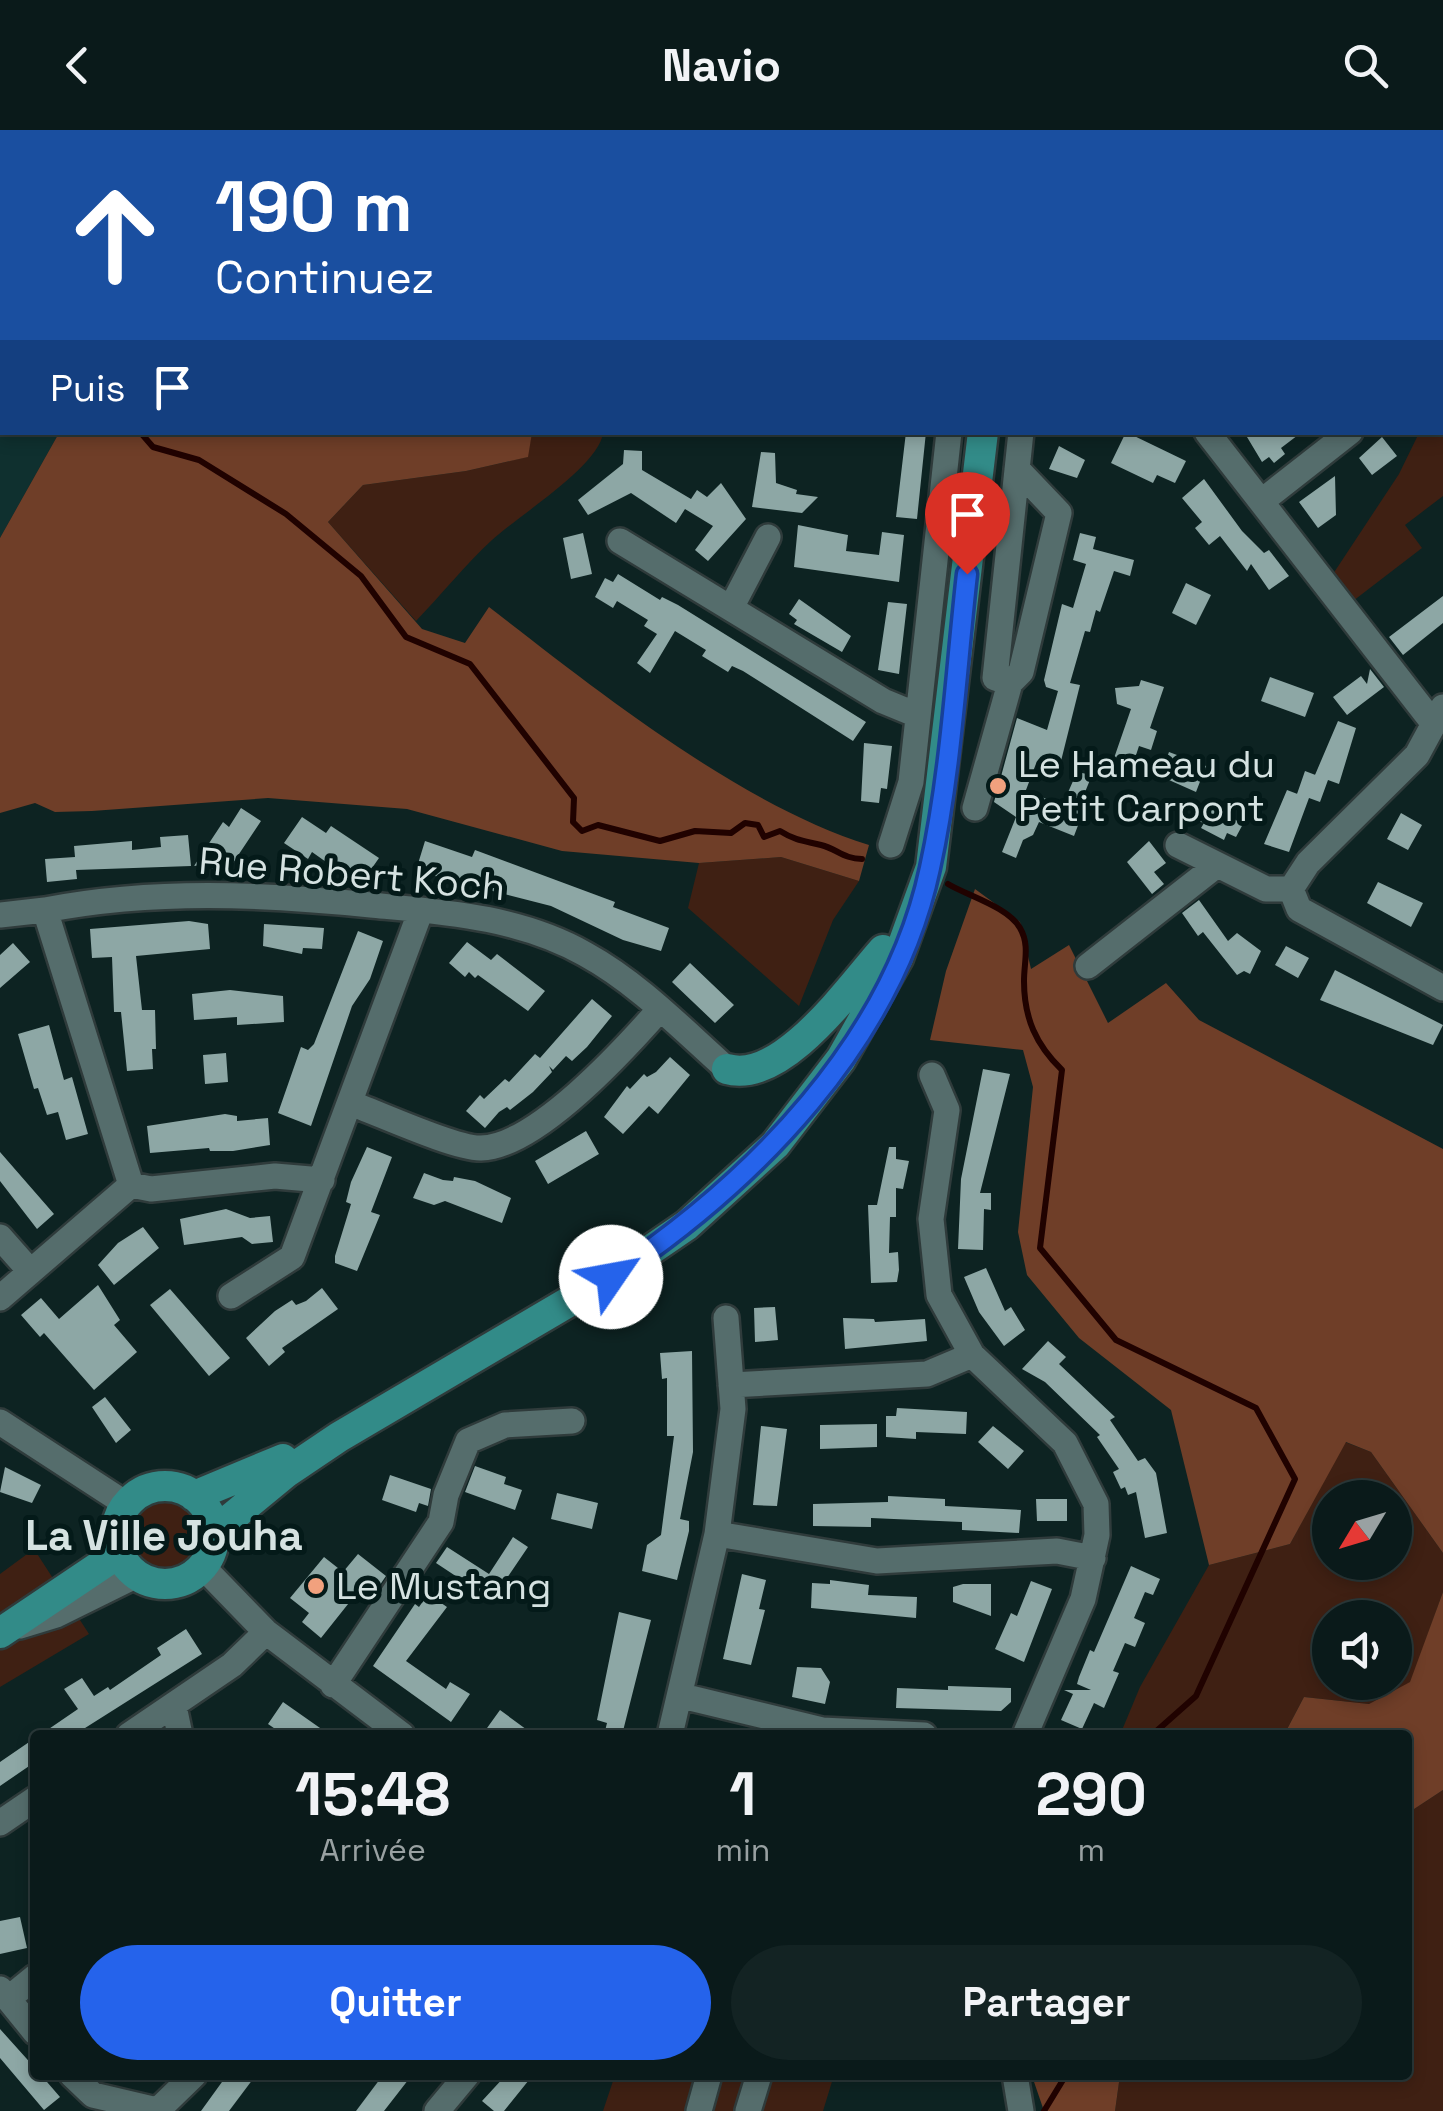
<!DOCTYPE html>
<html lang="fr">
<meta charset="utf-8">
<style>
body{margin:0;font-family:"Space Grotesk",sans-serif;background:#132323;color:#f1f3f6;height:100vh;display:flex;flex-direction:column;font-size:38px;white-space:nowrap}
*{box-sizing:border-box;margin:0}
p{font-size:32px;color:#99a1a2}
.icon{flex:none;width:55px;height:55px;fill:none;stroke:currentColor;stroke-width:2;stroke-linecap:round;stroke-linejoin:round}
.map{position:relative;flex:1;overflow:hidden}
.side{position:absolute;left:30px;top:1600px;width:1382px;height:350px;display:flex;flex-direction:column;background:#0a1a1a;border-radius:10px;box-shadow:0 5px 15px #0003,0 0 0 2px #2a3839}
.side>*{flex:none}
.guide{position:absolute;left:0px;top:0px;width:1445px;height:305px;box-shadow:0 5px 15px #0003,0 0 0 2px #2a3839;background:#1a4fa0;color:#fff;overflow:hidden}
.needle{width:65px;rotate:232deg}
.buttons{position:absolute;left:1312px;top:1350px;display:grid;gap:20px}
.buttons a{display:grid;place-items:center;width:100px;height:100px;border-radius:50%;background:#0a1a1a;box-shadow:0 5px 15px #0003,0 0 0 2px #2a3839;font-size:50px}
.pin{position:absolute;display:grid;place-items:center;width:85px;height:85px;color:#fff;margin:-102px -42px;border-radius:50% 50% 50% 0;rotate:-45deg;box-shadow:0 0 10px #0007}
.pin .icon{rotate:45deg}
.me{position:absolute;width:110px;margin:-55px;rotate:57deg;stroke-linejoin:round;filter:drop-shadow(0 0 8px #0008)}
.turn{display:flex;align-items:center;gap:35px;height:210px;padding:0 50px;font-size:45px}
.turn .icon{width:130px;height:130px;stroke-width:2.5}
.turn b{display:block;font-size:70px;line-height:85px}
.then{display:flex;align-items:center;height:95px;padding:0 50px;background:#0003;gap:20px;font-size:38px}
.eta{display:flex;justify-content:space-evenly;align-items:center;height:170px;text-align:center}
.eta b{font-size:60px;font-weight:700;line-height:70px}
.primary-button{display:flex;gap:20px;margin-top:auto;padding:20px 50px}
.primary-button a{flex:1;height:115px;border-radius:60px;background:#2563eb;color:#fff;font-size:40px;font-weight:700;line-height:115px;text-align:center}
.primary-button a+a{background:#132323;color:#f1f3f6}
header{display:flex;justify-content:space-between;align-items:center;height:130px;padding:0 50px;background:#0a1a1a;font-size:45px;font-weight:700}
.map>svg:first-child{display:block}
</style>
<header><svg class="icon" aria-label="back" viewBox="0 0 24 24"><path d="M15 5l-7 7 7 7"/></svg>Navio<svg class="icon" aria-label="search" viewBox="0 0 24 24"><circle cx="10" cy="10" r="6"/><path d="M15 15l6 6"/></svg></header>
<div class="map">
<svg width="1443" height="1981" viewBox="0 0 1443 1981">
<rect width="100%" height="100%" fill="#0d2322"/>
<path fill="#0f302f" d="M0,0H362L2,2V302L59,303L0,408Z"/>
<path fill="#3f2013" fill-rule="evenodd" d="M1443,251V366L1405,395L1422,418L1353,471L1333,444L1399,344L1419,303L1442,302Z
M532,303H603C599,336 518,386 492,410C465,435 441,465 416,491L328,392L363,355L466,341L527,327Z
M781,727L859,751L833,790L799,876L688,778L699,733Z
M1345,1312L1371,1322L1443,1423V1462L1411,1552L1369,1574L1304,1567L1284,1605H1120L1140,1557L1209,1435L1290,1414ZM1330,1368H1395V1432H1330ZM1330,1488H1395V1552H1330Z
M128 1405a37 37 0 1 1 74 0a37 37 0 1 1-74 0Z
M34,1419L89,1504L0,1557V1444Z
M1443,1660V1981H1115L1120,1945H1408V1683Z
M615,1945H834L823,1981H603Z"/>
<path fill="#6f3e28" d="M532,303L528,327L466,341L363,355L328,392L422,499L465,513L489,477C596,560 740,675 869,715L859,751L781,727L699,733L562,721L407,679L268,668L92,681L55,682L35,673L0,683V408L59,303Z
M975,759L1020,792L1031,839L1069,815L1108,893L1166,853L1199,890L1443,1019V1423L1371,1322L1346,1312L1290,1414L1209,1435L1171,1280L1079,1208L1027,1145L1018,1102L1033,957L1023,920L930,910L946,841Z
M1443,1462V1660L1408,1683V1605H1284L1304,1567L1369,1574L1410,1552Z
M1120,1945L1115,1981H1044L1032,1946Z"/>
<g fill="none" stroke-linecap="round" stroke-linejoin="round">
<path stroke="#200200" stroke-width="6" d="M140,302L153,317L199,330L286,384L361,446L406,507L470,534L574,668L573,692L582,701L598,695L660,711L695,701L731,703L745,693L758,695L764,707L780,701C796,711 805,711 821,715C837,719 844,729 862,729
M948,754C968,766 1008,777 1020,798C1030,815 1024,832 1024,851C1024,888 1036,915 1062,940L1040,1118L1116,1210L1256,1278L1295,1349L1196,1566L1152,1605
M1044,1981L1066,1945"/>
</g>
<path fill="#8da7a5" d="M906,302H926L917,389L896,387Z
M1126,302L1186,331L1175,353L1157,345L1153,353L1111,333Z
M1244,302H1302L1281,318L1285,324L1274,333L1269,327L1262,332Z
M1382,307L1397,326L1372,345L1359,328Z
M1059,316L1085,330L1077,348L1049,339Z
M624,320L642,321V340L691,369L697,360L707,367L721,353L746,389L708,431L695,420L713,396L685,379L676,393L631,363L588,385L578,370L623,334Z
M761,322L775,323L776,353L797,360L796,364L818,367L802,383L752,377Z
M1335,346L1336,385L1318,398L1299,372Z
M1204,349L1242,401L1264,423L1269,420L1289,446L1269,460L1251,434L1247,441L1220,406L1209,415L1195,398L1202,392L1182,368Z
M798,395L848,405L846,421L879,425L882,402L904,405L899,452L794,437Z
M583,403L592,444L571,449L563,408Z
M1080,403L1096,407L1093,419L1134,430L1130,446L1114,441L1100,482L1096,480L1090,502L1085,501L1070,553L1080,555L1059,639L1037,631L1026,660L1062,676L1077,642L1092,645L1083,667L1088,669L1074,706L1039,692L1033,705L1023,710L1016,728L1002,722L1016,687L994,672L1017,588L1047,600L1058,561L1046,557L1044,550L1062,474L1073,478L1086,434L1073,430Z
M618,444L660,470L662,467L678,475L866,592L853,611L743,541L732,536L728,542L702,526L706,520L675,501L650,543L637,533L657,504L644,496L648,490L617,471L613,478L595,467L605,448L613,452Z
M1186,453L1211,465L1196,495L1172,483Z
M1443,466V493L1403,525L1389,507Z
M799,469L851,506L842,522L794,494L797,490L789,484Z
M888,472L907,474L899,544L878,540Z
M1370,539L1384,557L1347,585L1333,567L1361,546L1367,554Z
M1270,547L1314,563L1305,587L1261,571Z
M1141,550L1164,557L1150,598L1157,601L1151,620L1139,616L1131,640L1112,634L1131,579L1117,574L1115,558L1139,556Z
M1338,591L1356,598L1339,654L1328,650L1320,672L1309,668L1289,722L1264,714L1287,660L1308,668L1297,664L1305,641L1326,649L1315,645Z
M864,613L892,616L887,659L881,658L879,673L861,671Z
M1169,622L1206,636L1196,662L1160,646Z
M1205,673L1243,694L1236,707L1227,703L1224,710L1201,698L1204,693L1195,690Z
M241,678L261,691L231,736L214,740L206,734L194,736L223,692L229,697Z
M1401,683L1422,695L1408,720L1387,709Z
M302,687L326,703L331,696L379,728L365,748L341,732L336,739L312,722L308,729L284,713Z
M188,705L191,736L76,740L77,749L47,752L45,729L75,727L74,716L132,711V720L161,717L160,707Z
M425,711L472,727L475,720L615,772L613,777L669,798L661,821L623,810L551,776L435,746L417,737Z
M1149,711L1166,733L1154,742L1164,754L1152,764L1127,732Z
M1378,752L1423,773L1411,797L1367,773Z
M1199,770L1228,811L1237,803L1261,821L1250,844L1244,841L1237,845L1203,802L1198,806L1182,783Z
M189,791L208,794L210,819L136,826L142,880H155L156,919H152L153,939L127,941L121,882H114L112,827L92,828L90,799Z
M264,794L324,798L322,819L303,818L302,824L263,816Z
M358,801L383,811L370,849L352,876L311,996L278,983L301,917L308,920L314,914Z
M467,812L491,830L497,824L545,861L528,881L478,845L475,848L469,842L465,847L449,833Z
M13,813L30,832L0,858V825Z
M1286,816L1309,828L1298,848L1275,835Z
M690,833L734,875L715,893L672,852Z
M1335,840L1443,895L1433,915L1320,870Z
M230,860L283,866L284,892L237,895V887L194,890L192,864Z
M592,869L612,886L587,917L572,931L566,926L553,940L549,936L552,942L533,962L510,980L507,977L499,982L485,998L466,981L480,965L484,969L505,949L509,952L535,924L540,928Z
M49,895L64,950L72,947L88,1004L66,1010L58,982L47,985L38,958L34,959L18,904Z
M226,923L228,952L205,954L203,925Z
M670,927L690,945L658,984L649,976L623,1004L604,987L627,956L630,959L644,944L647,947L656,942Z
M983,939L1010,944L980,1063H991V1080L984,1079L983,1120L958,1119L961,1049Z
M225,984L237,986V991L268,988L270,1015L233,1021H210L209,1018L150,1023L147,996Z
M586,1001L599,1024L548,1054L535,1031Z
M367,1017L392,1027L371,1082L380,1085L357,1141L335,1133V1126L351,1074L346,1072L351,1052Z
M889,1017H896V1029L909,1031L903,1059L896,1058V1087H890L889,1123L898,1122L899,1140L897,1152L871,1153L868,1075H877Z
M0,1022L54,1084L37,1099L0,1051Z
M424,1043L443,1050L453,1051L454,1047L475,1051L511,1068L502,1093L445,1071L434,1075L413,1068Z
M226,1079L250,1088L270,1086L273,1112L252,1114L242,1107L184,1115L180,1089Z
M143,1097L159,1118L114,1155L98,1135L118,1113Z
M986,1138L1005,1181L1011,1177L1025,1200L1004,1216L979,1182L964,1147Z
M98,1155L120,1190L114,1195L137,1222L94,1260L44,1203L40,1207L21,1185L41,1168L59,1189Z
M322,1158L338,1179L282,1218L285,1222L269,1236L246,1208L275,1181L292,1170L296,1175L306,1171Z
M170,1159L230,1228L209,1246L150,1175Z
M775,1177L778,1210L755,1212L754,1178Z
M843,1188L874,1189L875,1192L925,1189L927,1211L845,1219Z
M1048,1211L1066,1227L1059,1234L1115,1287L1110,1290L1138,1331L1145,1328L1156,1343L1167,1403L1145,1408L1136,1362L1128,1365L1125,1357L1121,1359L1113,1342L1119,1339L1097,1307L1100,1305L1045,1252L1022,1239Z
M692,1221L693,1322L680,1389L689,1391V1401L677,1450L642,1441L647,1415L661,1405L674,1306H667V1248L662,1249L660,1223Z
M105,1267L131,1300L116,1313L92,1277Z
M897,1278L967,1282L966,1304L916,1302V1309L886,1307V1286H896Z
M877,1294V1317L820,1319V1295Z
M761,1296L787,1299L777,1376L753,1375Z
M993,1296L1024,1321L1008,1339L978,1312Z
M475,1336L506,1347L504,1354L522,1360L515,1380L465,1362Z
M5,1337L41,1355L32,1373L0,1362Z
M390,1345L431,1359L428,1376L419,1373L416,1382L382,1370Z
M557,1363L598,1373L592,1399L551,1389Z
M888,1366L945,1369V1376L1021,1380L1019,1403L962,1400V1392L871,1388V1397L813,1396V1374L888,1372Z
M1036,1369H1067V1391H1037Z
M513,1407L528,1417L492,1470L436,1433L447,1417L489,1444Z
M358,1424L386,1446L371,1468L360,1459L321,1508L302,1492L309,1483L290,1468L324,1427L343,1442Z
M1131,1436L1160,1449L1153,1465L1145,1462L1134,1488L1145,1493L1135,1517L1125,1513L1113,1541L1119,1543L1104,1578L1094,1573L1082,1599L1061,1590L1073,1564L1064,1560H1091L1077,1554L1079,1547L1090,1520L1094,1522Z
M742,1444L766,1450L759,1479L765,1480L751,1535L723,1529Z
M830,1450L869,1455L868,1465L917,1467L916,1488L811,1478L812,1453L830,1454Z
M1031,1451L1052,1459L1024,1532L995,1519L1011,1483L1017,1486Z
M963,1454H991V1486L953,1472V1457Z
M428,1464L447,1477L406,1531L446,1559L450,1552L470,1564L451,1592L373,1536L415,1474L419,1477Z
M619,1482L651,1490L622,1605H604L607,1593L597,1590Z
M186,1499L202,1524L74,1605H40L78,1579L64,1559L82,1548L94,1566L108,1557L110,1560L161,1525L157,1518Z
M797,1537L821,1538L830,1552L825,1574L792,1567Z
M948,1556L1011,1558V1572L1001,1581L896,1578L897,1558L948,1560Z
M283,1572L330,1605H284L268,1594Z
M500,1580L534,1605H482Z
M35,1608V1632L0,1656V1632Z
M20,1787L27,1818L0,1824V1791Z
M0,1899L35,1938V1945H41L60,1967L44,1980L0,1928Z
M227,1945H256L229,1981H201Z
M383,1945H412L384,1981H356Z
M506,1945H533L504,1981H494L482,1971Z"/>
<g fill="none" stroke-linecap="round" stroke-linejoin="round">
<defs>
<path id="minor" d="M1195,0L1200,2
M984,2V0
M1048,2L1049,0
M1442,56H1443
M1442,230H1443
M1207,302L1434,594
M1262,371L1350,302
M620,411L883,571L917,585
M731,478L768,407
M1010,553L995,548L1021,302
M975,678L1010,553L1021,542L1059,383L1017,339
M891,715L911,652L949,302
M1178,715L1266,759H1291
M1291,759L1308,733L1417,625L1443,577
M1291,759L1299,779L1443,858
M45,780C154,759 262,764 371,775C444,782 520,787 585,824C638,853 682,899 727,939
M0,785L45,780L131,1055
M1088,836L1217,735
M932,945L947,980L931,1089L939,1165L972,1225L1065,1313L1096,1374L1097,1405L1083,1469L1025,1605
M350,973C378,983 456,1019 481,1018C536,1017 624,920 660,879
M0,1107L30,1141
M231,1166L292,1127L421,780
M0,1168L131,1055L151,1059L275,1046L322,1050
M731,1255L927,1244L972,1225
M0,1292L126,1374
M717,1404L877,1431L1057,1421L1093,1428
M202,1436L266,1502L402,1605
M20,1496L56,1485L137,1445
M333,1555L441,1392L446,1365L468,1311L505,1295L572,1291
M682,1566L822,1600L924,1605
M174,1576L180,1605
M129,1605L232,1535L266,1502
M670,1605L717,1404L733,1279L726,1188
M0,1693L35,1669
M0,1859L35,1902
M8,1869L35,1847
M72,1945L93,1965L161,1981
M1015,1945L1021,1981
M160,1978L194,1945
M437,1981L467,1945
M699,1981L709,1945
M748,1981L759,1945"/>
<path id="major" d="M1018,2V0
M727,939C782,955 850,857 883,820
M116 1405a49 49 0 1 1 98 0a49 49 0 1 1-98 0Z
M194,1366L283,1329
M214,1402L287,1342L339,1307L611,1147L687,1095L775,1015L841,929L898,828L931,737L983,302
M0,1503L119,1423"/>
</defs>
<use href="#minor" stroke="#2f3b3b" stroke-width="30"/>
<use href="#major" stroke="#2f3b3b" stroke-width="35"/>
<use href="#minor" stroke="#556d6c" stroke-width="25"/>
<use href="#major" stroke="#328b88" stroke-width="30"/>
</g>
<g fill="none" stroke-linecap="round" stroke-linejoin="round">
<defs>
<path id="route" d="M611,1147C753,1053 893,912 930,738C951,643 956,541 967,444"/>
</defs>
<use href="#route" stroke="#184099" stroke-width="25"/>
<use href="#route" stroke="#2563eb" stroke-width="18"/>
</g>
<g fill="#f1a17e" stroke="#041a19" stroke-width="4">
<circle cx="998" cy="656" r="10"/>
<circle cx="316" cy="1456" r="10"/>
</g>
<g text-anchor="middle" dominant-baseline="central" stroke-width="10" stroke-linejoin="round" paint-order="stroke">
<g font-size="38" fill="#d5e2e1" stroke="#041a19" text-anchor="start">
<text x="1018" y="634">Le Hameau du<tspan x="1018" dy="44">Petit Carpont</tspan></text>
<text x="336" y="1456">Le Mustang</text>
</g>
<g font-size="38" fill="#d5e2e1" stroke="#041a19">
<text transform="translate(352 744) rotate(5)">Rue Robert Koch</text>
</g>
<g font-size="42" font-weight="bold" fill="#d5e2e1" stroke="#041a19">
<text x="164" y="1405">La Ville Jouha</text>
</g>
</g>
</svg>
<div class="buttons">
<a><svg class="needle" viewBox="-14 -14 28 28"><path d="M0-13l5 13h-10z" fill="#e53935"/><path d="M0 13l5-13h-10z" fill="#99a1a2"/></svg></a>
<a><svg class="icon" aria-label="sound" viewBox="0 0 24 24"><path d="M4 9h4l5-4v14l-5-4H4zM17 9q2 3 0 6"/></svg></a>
</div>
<div class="pin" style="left:967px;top:444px;background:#d93025"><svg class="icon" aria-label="arrive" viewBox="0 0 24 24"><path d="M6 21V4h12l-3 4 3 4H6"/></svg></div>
<svg class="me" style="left:611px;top:1147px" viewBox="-20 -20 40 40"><circle r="19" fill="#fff"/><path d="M0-13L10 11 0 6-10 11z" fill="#2563eb"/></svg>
<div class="guide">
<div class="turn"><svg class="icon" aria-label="ahead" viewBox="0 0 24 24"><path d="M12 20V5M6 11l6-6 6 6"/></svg><div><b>190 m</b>Continuez</div></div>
<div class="then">Puis<svg class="icon" aria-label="arrive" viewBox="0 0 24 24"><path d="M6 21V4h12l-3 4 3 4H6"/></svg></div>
</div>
<section class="side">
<div class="eta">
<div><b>15:48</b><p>Arrivée</p></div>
<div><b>1</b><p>min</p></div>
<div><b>290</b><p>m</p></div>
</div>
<div class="primary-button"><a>Quitter</a><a>Partager</a></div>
</section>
</div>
